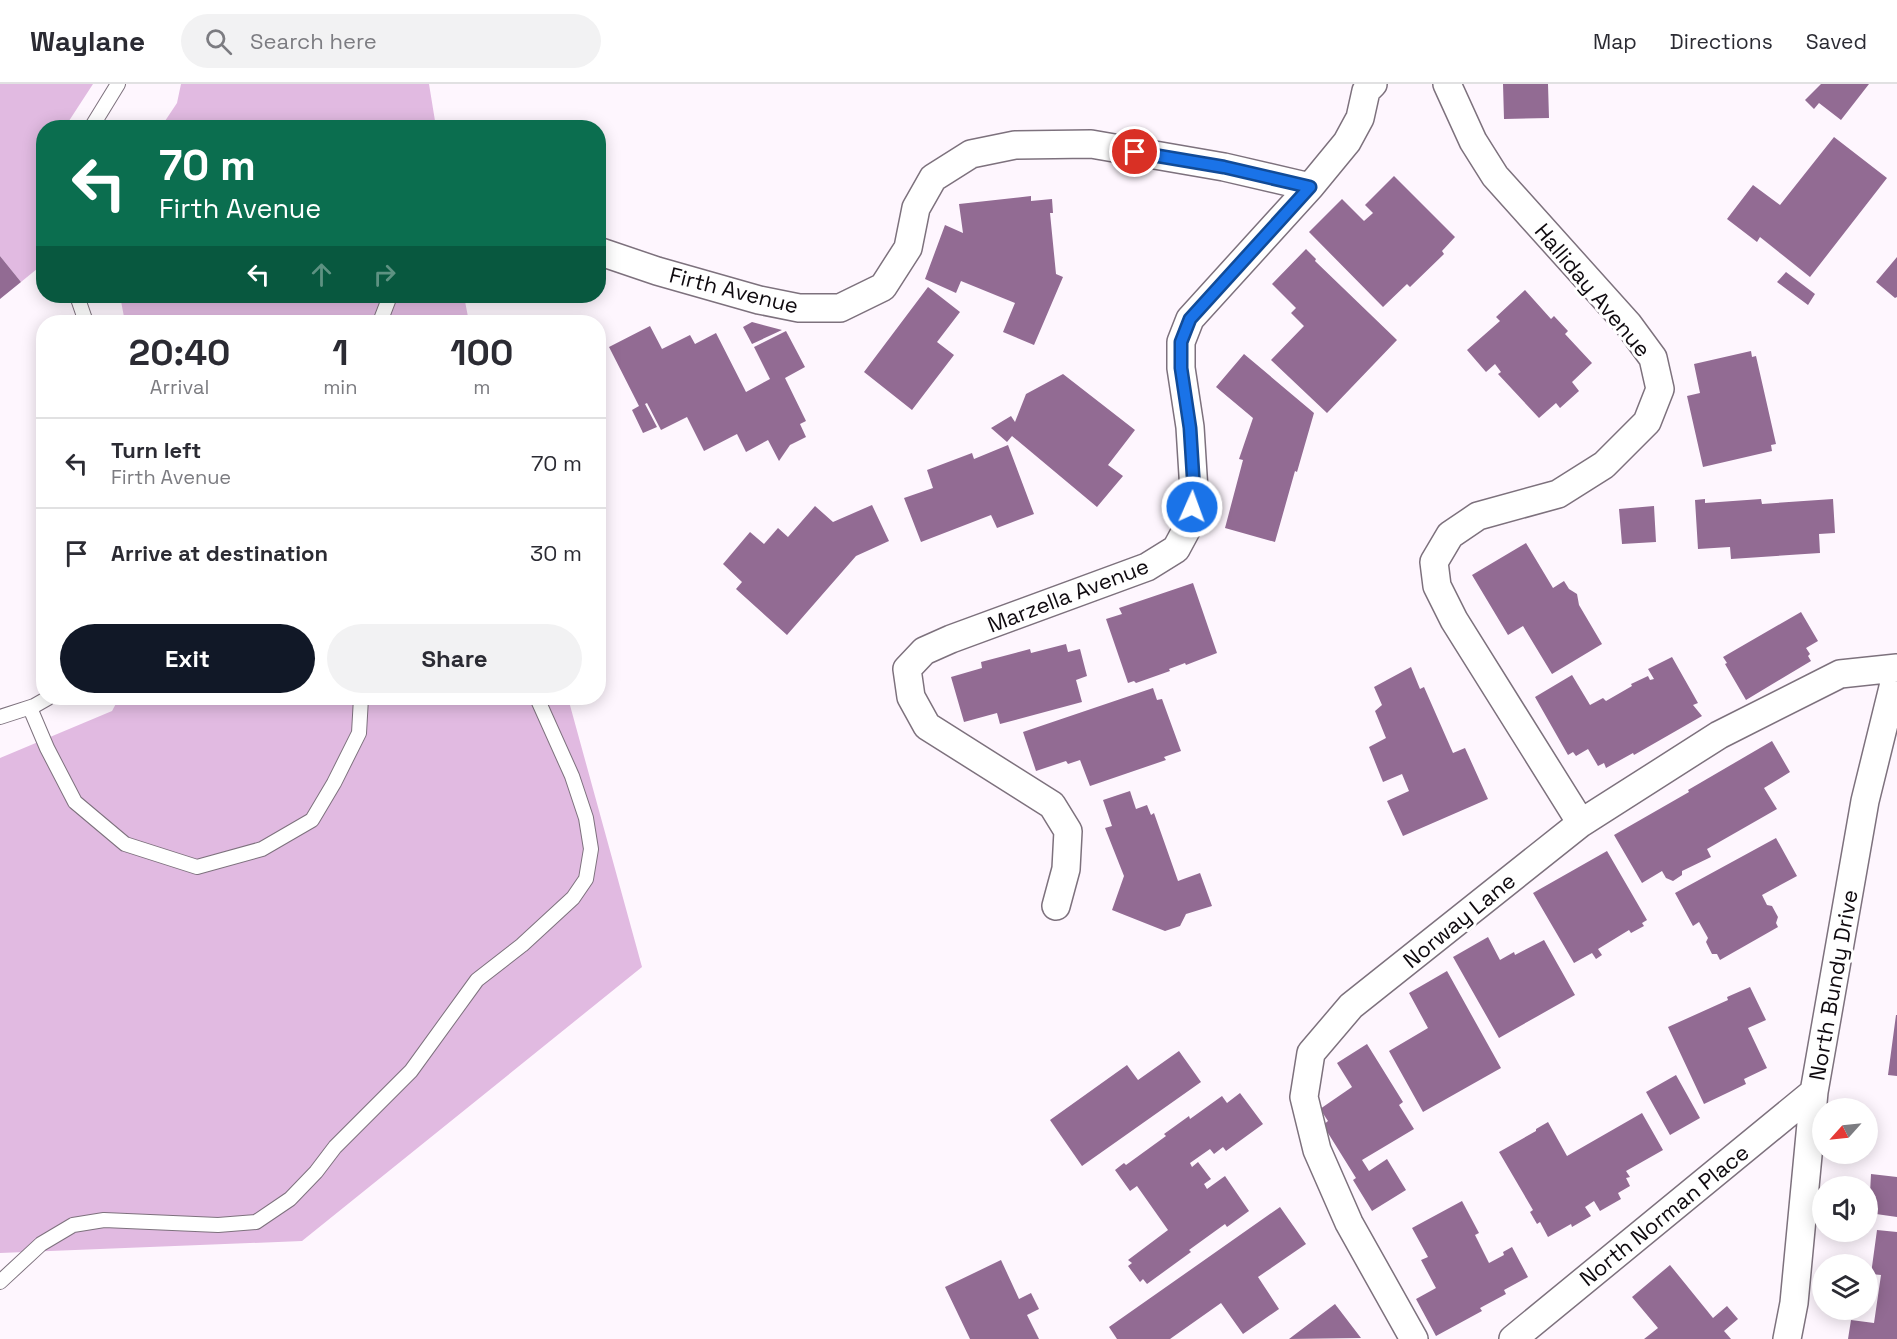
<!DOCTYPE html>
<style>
body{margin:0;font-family:"Space Grotesk",sans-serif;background:#f2f2f3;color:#2b2b33;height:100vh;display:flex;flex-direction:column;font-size:22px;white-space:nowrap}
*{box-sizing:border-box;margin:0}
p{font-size:20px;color:#7c7c81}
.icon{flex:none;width:33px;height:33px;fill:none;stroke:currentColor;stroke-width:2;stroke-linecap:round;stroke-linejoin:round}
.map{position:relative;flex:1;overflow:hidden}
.sheet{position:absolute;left:36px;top:231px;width:570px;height:390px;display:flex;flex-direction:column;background:#fff;border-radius:24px;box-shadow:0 3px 15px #0003}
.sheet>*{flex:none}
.guide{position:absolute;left:36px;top:36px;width:570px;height:183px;border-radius:24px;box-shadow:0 3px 15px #0003;background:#0b6e4f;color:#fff;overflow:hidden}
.needle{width:39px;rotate:243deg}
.tools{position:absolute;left:1812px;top:1014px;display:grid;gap:12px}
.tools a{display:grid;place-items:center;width:66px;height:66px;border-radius:50%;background:#fff;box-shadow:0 3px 15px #0003;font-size:30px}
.pin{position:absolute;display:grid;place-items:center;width:51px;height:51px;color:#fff;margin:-26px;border:3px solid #fff;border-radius:50%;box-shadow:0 2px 6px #0007}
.me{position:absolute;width:66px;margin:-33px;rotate:2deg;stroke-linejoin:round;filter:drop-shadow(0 0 4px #0008)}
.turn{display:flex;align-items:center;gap:21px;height:126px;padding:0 24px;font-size:27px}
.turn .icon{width:78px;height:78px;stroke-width:2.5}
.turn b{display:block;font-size:42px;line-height:51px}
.lanes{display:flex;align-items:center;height:57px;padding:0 24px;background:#0003;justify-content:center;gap:30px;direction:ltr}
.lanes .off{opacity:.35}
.eta{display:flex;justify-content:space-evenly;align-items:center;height:102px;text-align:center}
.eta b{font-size:36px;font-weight:700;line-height:42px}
.primary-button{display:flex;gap:12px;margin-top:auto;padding:12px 24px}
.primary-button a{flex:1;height:69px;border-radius:36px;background:#111827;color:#fff;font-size:24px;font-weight:700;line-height:69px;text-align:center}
.primary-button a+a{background:#f2f2f3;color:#2b2b33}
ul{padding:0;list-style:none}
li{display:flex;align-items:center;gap:18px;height:90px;padding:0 24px;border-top:2px solid #e1e1e2}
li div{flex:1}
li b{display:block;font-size:22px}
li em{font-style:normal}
header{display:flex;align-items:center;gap:36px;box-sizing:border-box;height:84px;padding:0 30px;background:#fff;border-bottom:2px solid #e1e1e2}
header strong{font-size:28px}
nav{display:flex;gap:33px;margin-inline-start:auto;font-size:21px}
.search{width:420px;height:54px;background:#f2f2f3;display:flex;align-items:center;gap:15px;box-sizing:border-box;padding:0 21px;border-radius:33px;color:#7c7c81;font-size:22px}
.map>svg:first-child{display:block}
</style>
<header>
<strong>Waylane</strong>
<div class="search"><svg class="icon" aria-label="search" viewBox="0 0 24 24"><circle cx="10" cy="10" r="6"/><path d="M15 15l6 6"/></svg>Search here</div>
<nav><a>Map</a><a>Directions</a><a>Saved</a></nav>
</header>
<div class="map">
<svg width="1897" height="1255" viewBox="0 0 1897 1255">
<rect width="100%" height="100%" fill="#fef6fe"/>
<path fill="#e1bae1" d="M0,0H93L65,43L44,44V104L40,121L39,150L43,180L21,198L0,172Z
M181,0H429L436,43H161L177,19Z
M120,212H464L469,238H125Z
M119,614H568L642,883L302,1157L0,1169V674L112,627Z"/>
<path fill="#926b93" d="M1503,0H1548L1549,34L1504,35Z
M1821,0H1869L1841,36L1819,19L1814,25L1805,16Z
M1834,53L1887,94L1810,193L1760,153L1757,158L1727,135L1753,101L1780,121Z
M1394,92L1455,153L1442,167L1444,170L1410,203L1407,200L1383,223L1309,148L1342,115L1364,137L1373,129L1365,121Z
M1031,112V117L1052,115L1053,129H1050L1056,190L1063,193L1034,261L1003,248L1015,219L961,197L956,209L925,195L945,141L963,149L959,120Z
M1306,165L1316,175L1315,177L1397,256L1327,329L1271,276L1304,242L1291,229L1296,224L1272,200Z
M0,172L21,198L0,215Z
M1897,173V213L1895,214L1876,198Z
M1786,188L1815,210L1808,221L1777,198Z
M928,203L960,228L937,258L954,271L912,326L864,288Z
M1525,206L1551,235L1554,232L1568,247L1565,250L1592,279L1572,298L1579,307L1560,324L1556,319L1539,334L1498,290L1501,288L1495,280L1486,288L1467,266L1500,237L1496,233Z
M752,238L782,246L752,260L743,243Z
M650,242L662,265L690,251L695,260L716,249L746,308L770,295L754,263L786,247L805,283L785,294L806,337L800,340L806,353L790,361L779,377L768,356L746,368L737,350L704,367L687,333L661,346L647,319L645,320L657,343L643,349L632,326L639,322L609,263Z
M1751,267L1752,273L1756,272L1776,360L1771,361L1772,367L1703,383L1687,312L1700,309L1694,280Z
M1244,270L1314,329L1297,388L1295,387L1275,458L1225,444L1243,376L1239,375L1253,334L1216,303Z
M1063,290L1135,346L1108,381L1123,392L1097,423L1012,352L1007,358L991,344L1011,332L1015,338L1026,310Z
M1008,361L1034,430L997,444L991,431L921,458L904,414L933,404L927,386L972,369L974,375Z
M1705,415V419L1761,415L1762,420L1833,415L1835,449L1819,450L1820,469L1731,475L1730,463L1698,465L1695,416Z
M872,421L889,457L856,472L787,551L736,505L742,498L723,480L750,448L764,460L778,444L788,453L815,422L833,438Z
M1654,422L1656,458L1622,460L1619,425Z
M1526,459L1553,504L1564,497L1569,505L1577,510L1579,521L1602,560L1552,590L1523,542L1508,551L1472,491Z
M1193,499L1217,569L1186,581L1185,579L1169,585L1170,587L1136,599L1134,597L1128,599L1106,535L1122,530L1119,524Z
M1801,528L1818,557L1806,564L1810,570L1808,572L1811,577L1746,616L1725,580L1727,579L1723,573Z
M1066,560L1068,568L1080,565L1087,592L1076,596L1082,618L1000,640L997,629L964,638L951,593L982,584L981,578L1030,565L1031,569Z
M1672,573L1698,619L1693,621L1702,632L1634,671L1633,669L1606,684L1604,679L1598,682L1588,665L1576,672L1573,668L1568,671L1535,613L1572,591L1590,621L1603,614L1606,617L1632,602L1631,600L1648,592L1650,596L1654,595L1648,585Z
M1411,583L1420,605L1424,603L1453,669L1465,664L1488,715L1403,752L1387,717L1409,707L1402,690L1383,698L1369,663L1386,654L1375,627L1382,621L1374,603Z
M1153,604L1157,616L1162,615L1181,667L1164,673L1166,676L1090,702L1080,676L1068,680L1066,677L1036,687L1023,648Z
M1772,657L1790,688L1764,704L1777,725L1707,765L1711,773L1682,787V791L1673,797L1666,794L1662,787L1642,799L1614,751L1689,708L1688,706Z
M1130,707L1136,725L1147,721L1151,731L1154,729L1178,797L1200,789L1212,822L1186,830L1180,842L1165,847L1112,826L1124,792L1105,744L1112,742L1103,716Z
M1776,754L1797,792L1762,811L1767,821L1772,822L1778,833L1776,839L1778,843L1720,876L1717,870H1712L1706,858L1708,854L1699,838L1693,842L1675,809Z
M1607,767L1647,836L1642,839L1644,842L1631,849L1629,846L1598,865L1602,871L1596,875L1592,869L1574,879L1533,809Z
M1488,853L1500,876L1514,868L1515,871L1544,856L1575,911L1499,954L1453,873Z
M1447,887L1501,984L1423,1028L1389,967L1428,944L1409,909Z
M1750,903L1766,936L1748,944L1767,984L1744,995L1746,1000L1704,1020L1668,943L1728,916L1727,913Z
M1896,931H1897V992L1888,991Z
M1367,960L1403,1018L1399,1021L1414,1045L1362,1076L1369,1087L1387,1075L1406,1106L1372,1127L1353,1096L1356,1094L1323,1041L1328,1037L1320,1025L1352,1003L1337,979Z
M1179,967L1201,998L1082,1082L1050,1036L1127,981L1138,996Z
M1676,991L1700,1034L1670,1051L1646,1008Z
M1240,1009L1263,1040L1226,1067L1223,1063L1214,1070L1210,1065L1190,1079L1192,1083L1198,1078L1211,1095L1204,1100L1207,1105L1225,1092L1249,1127L1227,1143L1225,1140L1189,1166L1191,1168L1147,1200L1143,1195L1140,1198L1128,1182L1132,1179L1128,1176L1168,1146L1137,1102L1130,1107L1115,1086L1124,1079L1126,1081L1166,1052L1164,1050L1189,1032L1190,1035L1222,1012L1227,1019Z
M1642,1029L1663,1066L1626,1087L1630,1093L1626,1094L1630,1102L1618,1109L1621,1115L1600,1127L1594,1117L1585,1123L1591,1132L1572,1143L1571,1140L1548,1153L1540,1138L1537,1140L1530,1128L1533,1126L1499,1068L1536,1047V1045L1548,1038L1567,1072Z
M1871,1090L1897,1093V1133L1869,1129Z
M1462,1117L1479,1149L1475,1151L1489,1179L1504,1171L1503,1168L1512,1163L1528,1193L1504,1206L1506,1210L1480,1224L1482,1227L1436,1252L1416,1215L1436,1204L1421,1176L1428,1173L1412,1144Z
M1280,1123L1306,1160L1258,1193L1279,1225L1243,1250L1221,1219L1170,1255H1117L1109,1243Z
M1877,1146L1897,1148V1255H1848L1851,1236L1874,1239L1881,1191L1871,1190Z
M1001,1176L1019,1215L1031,1209L1039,1225L1027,1231L1039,1255H970L945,1203Z
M1670,1181L1713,1234L1727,1222L1738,1235L1724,1247L1731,1255H1644L1658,1244L1632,1213Z
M1335,1220L1361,1254L1289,1255Z"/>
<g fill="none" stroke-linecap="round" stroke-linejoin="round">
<defs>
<path id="lane" d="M91,44L118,0
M77,212L86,238
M380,238L390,212
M30,624L47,664L75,718L125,760L197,783L262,765L312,736L334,699L359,649L361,614
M0,633L34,622L48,614
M0,1198L41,1160L73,1141L104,1136L218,1141L256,1138L290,1115L316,1088L335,1063L411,987L477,896L522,861L573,814L586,795L591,765L586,734L572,692L537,614"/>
<path id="street" d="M1447,0L1473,57L1495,92L1628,240L1653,274L1660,305L1647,338L1604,381L1558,410L1478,432L1450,451L1434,478L1437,502L1454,536L1581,739
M598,167L657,187L759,216L799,224H840L883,203L908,164L916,124L933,94L971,70L1015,61L1091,60L1224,83L1310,103L1347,58L1360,34L1366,7L1373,0
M1056,822L1066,785L1068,747L1052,721L927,642L911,613L907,585L924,567L951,555L1147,483L1176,465L1190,439L1194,407L1190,343L1181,284V258L1190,235L1310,103
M1414,1255L1349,1139L1317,1066L1304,1013L1311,969L1351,922L1581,739L1719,651L1840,590L1897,584
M1513,1255L1814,1008
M1787,1255L1794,1219L1814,1008L1865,717L1897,587"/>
</defs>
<use href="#lane" stroke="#7d717d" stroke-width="16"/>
<use href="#street" stroke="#7d717d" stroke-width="30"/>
<use href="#lane" stroke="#fff" stroke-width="14"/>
<use href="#street" stroke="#fff" stroke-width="27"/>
</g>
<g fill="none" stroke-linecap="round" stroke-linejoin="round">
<defs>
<path id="route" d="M1135,68L1224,83L1310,103L1190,235L1181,258V284L1190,344L1194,407L1192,423"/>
</defs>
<use href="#route" stroke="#114b97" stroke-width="15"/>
<use href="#route" stroke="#1a73e8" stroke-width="10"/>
</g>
<g text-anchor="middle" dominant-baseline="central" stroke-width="6" stroke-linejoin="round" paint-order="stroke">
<g font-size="22" fill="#0f0a0f" stroke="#fff">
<text transform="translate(734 206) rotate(14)">Firth Avenue</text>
<text transform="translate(1593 206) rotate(50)">Halliday Avenue</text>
<text transform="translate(1068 511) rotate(-21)">Marzella Avenue</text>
<text transform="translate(1459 836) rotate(-39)">Norway Lane</text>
<text transform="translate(1833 901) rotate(-80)">North Bundy Drive</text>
<text transform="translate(1664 1131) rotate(-39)">North Norman Place</text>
</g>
</g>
</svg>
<div class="tools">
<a><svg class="needle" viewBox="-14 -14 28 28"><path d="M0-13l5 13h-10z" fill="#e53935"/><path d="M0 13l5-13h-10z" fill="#7c7c81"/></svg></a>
<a><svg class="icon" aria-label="sound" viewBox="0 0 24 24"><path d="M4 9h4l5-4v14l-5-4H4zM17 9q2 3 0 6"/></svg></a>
<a><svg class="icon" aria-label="layers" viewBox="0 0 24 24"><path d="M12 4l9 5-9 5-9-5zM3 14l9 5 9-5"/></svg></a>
</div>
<div class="pin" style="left:1135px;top:68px;background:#d93025"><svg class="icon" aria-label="arrive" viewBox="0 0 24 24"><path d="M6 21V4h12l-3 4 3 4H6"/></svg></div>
<svg class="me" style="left:1192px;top:423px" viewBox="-20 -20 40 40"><circle r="17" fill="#1a73e8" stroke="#fff" stroke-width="3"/><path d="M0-11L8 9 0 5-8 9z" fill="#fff"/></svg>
<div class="guide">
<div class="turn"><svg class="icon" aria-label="left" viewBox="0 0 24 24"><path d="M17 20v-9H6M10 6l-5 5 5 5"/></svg><div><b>70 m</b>Firth Avenue</div></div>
<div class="lanes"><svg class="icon" aria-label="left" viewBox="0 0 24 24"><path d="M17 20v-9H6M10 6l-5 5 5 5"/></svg><svg class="icon off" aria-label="ahead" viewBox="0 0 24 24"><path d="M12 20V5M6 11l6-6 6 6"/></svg><svg class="icon off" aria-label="right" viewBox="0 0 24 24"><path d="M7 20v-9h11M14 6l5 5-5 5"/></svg></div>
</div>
<section class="sheet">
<div class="eta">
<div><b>20:40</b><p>Arrival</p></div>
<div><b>1</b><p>min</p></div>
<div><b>100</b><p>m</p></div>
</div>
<ul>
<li><svg class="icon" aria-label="left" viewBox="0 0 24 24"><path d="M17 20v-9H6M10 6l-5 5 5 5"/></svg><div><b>Turn left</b><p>Firth Avenue</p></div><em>70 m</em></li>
<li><svg class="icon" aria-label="arrive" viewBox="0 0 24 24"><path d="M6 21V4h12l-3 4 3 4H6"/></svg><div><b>Arrive at destination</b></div><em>30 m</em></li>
</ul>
<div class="primary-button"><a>Exit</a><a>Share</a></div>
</section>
</div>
